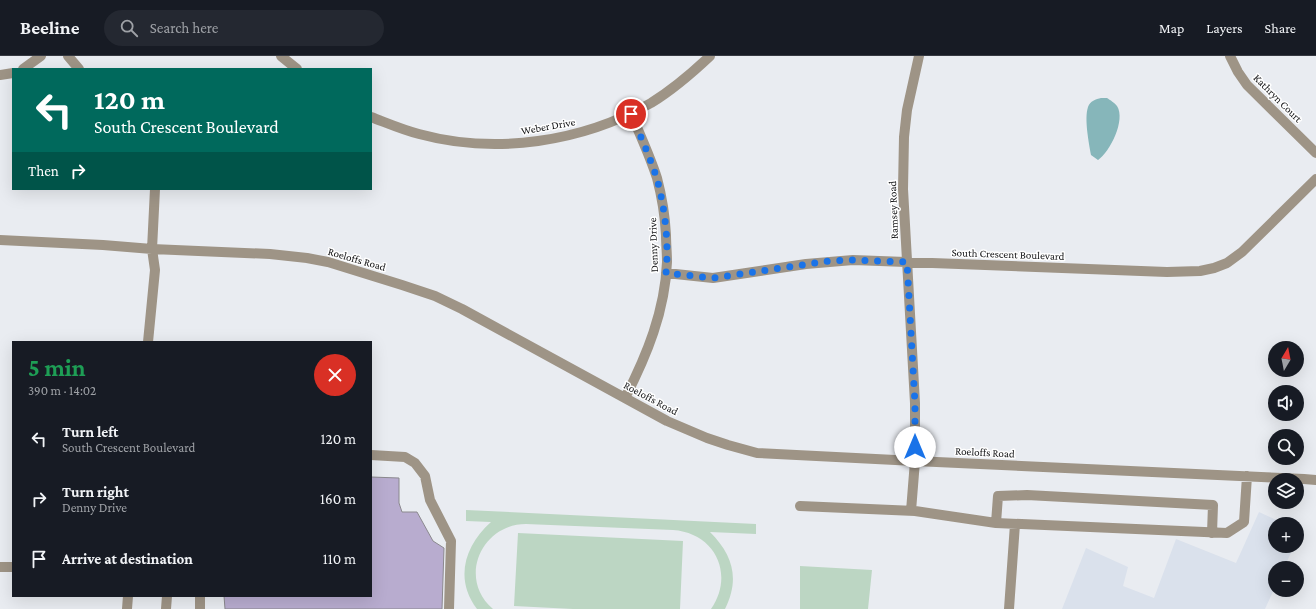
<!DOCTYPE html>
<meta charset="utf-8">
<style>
body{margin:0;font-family:"Crimson Pro",serif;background:#242831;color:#f1f3f6;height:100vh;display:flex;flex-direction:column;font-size:15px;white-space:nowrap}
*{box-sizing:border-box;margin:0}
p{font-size:13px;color:#9ea1a6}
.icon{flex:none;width:22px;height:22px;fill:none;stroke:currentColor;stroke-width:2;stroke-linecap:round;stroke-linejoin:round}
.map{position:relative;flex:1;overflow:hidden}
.details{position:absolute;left:12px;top:285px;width:360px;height:256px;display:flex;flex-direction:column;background:#171b24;border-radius:0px;box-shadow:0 4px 16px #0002}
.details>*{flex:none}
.banner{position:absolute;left:12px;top:12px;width:360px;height:122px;border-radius:0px;box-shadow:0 4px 16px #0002;background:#00695c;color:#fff;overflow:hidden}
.needle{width:26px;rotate:10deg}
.controls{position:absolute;left:1268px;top:285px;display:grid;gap:8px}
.controls a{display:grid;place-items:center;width:36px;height:36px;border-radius:50%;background:#171b24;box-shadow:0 4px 16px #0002;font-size:20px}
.pin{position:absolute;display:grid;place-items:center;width:34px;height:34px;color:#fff;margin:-17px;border:2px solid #fff;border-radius:50%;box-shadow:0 1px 4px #0007}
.me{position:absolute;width:44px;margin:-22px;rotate:0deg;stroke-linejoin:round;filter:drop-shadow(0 0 3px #0008)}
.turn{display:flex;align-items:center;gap:14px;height:84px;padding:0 16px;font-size:18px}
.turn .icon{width:52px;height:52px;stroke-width:2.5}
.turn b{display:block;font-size:28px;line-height:34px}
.then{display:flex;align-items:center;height:38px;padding:0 16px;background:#0003;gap:8px;font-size:15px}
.round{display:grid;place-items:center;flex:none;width:42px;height:42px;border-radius:21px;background:#242831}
.head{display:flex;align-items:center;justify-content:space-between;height:68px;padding:0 16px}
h1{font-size:24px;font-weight:700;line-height:30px;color:#1e9e55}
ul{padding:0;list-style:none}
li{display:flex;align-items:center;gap:12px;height:60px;padding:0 16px}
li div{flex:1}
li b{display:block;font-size:15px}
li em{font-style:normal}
header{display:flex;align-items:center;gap:24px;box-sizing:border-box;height:56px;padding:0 20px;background:#171b24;border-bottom:1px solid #363941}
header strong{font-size:19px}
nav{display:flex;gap:22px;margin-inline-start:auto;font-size:14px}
.search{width:280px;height:36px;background:#242831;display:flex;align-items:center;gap:10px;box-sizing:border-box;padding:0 14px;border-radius:22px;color:#9ea1a6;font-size:15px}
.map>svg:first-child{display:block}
</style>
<header>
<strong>Beeline</strong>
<div class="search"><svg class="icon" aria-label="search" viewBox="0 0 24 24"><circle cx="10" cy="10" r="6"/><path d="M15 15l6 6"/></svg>Search here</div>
<nav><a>Map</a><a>Layers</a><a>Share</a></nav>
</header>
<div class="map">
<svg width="1316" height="553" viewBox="0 0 1316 553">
<rect width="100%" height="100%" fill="#e9ecf1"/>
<path fill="#dae1ec" d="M1259,456L1285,468H1275V490H1294L1284,512H1275V531L1265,553H1062L1086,492L1128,511L1123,530L1154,542L1176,483L1236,507Z"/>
<path fill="#bcd6c3" d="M466,454L756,468V478L710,476C733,499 740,523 725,553H711C735,518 715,477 673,474L526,468C482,468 457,522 493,553H477C454,523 465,489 491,466L466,465Z
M518,477L683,485L680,553H573L514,550Z
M800,510L872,514L868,553H800Z"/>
<path fill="#86b6ba" d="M1101,42H1107C1110,44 1115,47 1117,50C1126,64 1110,96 1098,104L1091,99C1089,87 1084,63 1088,51C1090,45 1096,43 1101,42Z"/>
<path fill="#b8accf" stroke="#8b898e" d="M371,421L399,422V447L402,456H417L433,485L444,492L442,553H225L224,540H371Z"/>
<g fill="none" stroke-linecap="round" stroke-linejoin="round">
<path stroke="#9e9486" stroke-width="10" d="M68,0L79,13
M281,0L297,13
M1230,0L1238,16L1247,29L1316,97
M23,13L41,0
M0,19L13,17
M371,61C387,67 403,74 419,78C496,99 582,86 651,47C672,34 692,17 710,0
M0,184L103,189L152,193L270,198L307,202L328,206L402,229L435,240L462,253L667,365L707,382L728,389L757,397L915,405L1304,423L1316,424
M666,217L713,222L806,208L853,204L1167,216L1200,215L1214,212L1227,207L1242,196L1316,123
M148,286L155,214L152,193L155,133
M625,342C647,299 665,255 667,206C667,197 666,188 666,179C665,160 662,141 657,122C650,100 640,79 631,57
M371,399L405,401L415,407L425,420L430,444L451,485L449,553
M800,450L915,455L996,467L1227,477L1244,466L1247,420
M911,455L915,405V347L903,133L904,81L907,54L919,0
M996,467L998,440L1027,439L1213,449L1212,477
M0,511H13
M127,553L128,540
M166,553L167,540
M200,553V540
M1009,553L1015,468"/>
</g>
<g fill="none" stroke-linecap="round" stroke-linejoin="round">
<path stroke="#1a73e8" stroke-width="7" stroke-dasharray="0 12.6" d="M631,58C640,79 650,101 657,123C665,153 669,186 666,217L713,222L829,205L853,204L907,206L915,348V391"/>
</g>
<g text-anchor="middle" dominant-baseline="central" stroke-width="3" stroke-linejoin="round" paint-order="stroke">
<g font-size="11" fill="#141517" stroke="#fff">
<text transform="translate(1278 42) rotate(45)">Kathryn Court</text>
<text transform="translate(548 70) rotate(-10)">Weber Drive</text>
<text transform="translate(893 154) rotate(-92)">Ramsey Road</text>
<text transform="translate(653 189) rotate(-92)">Denny Drive</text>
<text transform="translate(1008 198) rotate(2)">South Crescent Boulevard</text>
<text transform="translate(357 203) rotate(16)">Roeloffs Road</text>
<text transform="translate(651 342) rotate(28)">Roeloffs Road</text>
<text transform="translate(985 396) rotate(3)">Roeloffs Road</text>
</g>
</g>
</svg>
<div class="controls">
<a><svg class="needle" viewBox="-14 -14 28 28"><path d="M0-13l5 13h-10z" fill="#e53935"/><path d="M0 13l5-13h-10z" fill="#9ea1a6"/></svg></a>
<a><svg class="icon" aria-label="sound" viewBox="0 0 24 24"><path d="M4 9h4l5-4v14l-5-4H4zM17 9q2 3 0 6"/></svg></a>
<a><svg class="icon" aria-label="search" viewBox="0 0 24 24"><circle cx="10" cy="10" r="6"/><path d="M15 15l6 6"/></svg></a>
<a><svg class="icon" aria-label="layers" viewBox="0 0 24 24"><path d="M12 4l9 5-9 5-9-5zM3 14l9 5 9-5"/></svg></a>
<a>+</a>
<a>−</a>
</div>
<div class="pin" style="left:631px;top:58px;background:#d93025"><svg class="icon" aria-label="arrive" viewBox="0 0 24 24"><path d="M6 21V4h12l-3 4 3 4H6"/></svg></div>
<svg class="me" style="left:915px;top:391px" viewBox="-20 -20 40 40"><circle r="19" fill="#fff"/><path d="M0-13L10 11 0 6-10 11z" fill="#1a73e8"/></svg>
<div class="banner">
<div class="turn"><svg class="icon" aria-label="left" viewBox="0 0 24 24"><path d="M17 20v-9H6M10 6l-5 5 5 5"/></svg><div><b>120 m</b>South Crescent Boulevard</div></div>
<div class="then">Then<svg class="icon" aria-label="right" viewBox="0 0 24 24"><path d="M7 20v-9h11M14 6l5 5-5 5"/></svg></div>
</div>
<section class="details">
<div class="head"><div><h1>5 min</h1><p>390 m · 14:02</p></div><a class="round" style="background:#d93025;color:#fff"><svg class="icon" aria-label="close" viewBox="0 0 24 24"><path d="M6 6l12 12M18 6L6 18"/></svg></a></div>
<ul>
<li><svg class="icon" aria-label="left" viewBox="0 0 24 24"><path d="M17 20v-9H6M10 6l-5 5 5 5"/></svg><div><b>Turn left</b><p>South Crescent Boulevard</p></div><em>120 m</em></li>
<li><svg class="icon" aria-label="right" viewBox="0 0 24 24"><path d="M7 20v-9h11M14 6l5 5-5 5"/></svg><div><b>Turn right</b><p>Denny Drive</p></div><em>160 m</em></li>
<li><svg class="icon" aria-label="arrive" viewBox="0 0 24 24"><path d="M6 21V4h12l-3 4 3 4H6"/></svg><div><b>Arrive at destination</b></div><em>110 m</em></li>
</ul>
</section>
</div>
